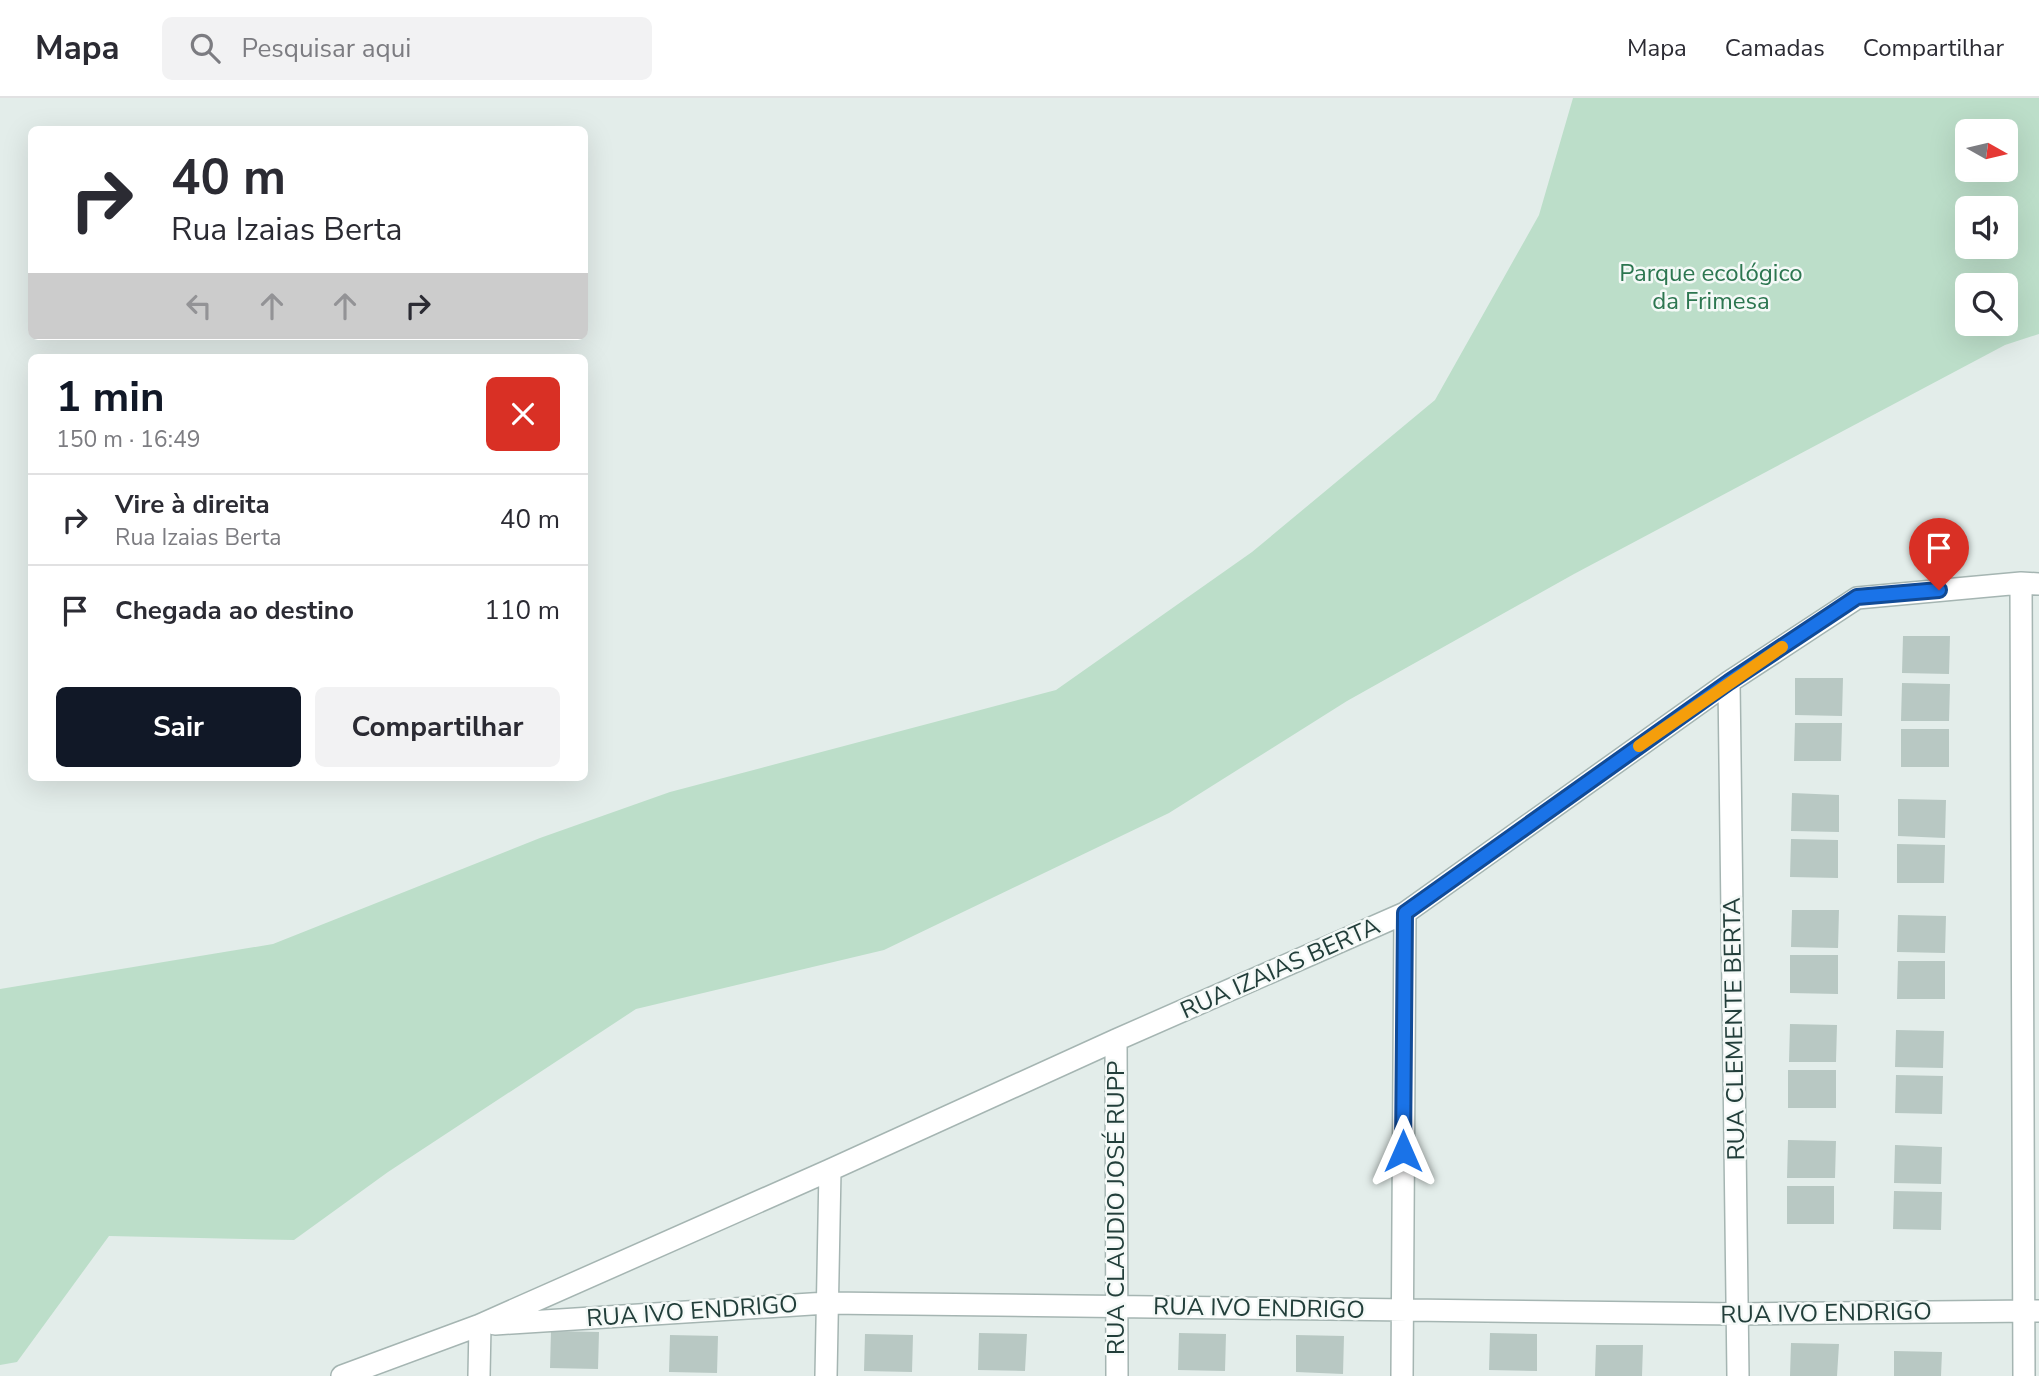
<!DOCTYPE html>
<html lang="pt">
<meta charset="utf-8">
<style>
body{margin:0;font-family:"Nunito Sans",sans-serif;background:#f2f2f3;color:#2b2b33;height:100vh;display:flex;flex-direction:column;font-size:26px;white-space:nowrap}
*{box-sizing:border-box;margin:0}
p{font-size:23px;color:#7c7c81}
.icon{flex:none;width:38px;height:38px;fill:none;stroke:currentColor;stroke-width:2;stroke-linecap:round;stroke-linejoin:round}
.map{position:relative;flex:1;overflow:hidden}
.drawer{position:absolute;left:28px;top:256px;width:560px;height:427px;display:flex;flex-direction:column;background:#fff;border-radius:10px;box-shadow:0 7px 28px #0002}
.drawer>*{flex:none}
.banner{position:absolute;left:28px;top:28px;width:560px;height:214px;border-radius:10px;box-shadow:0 7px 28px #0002;background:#fff;color:#2b2b33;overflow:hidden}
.needle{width:46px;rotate:98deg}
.fabs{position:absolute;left:1955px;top:21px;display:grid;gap:14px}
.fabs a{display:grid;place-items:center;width:63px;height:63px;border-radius:10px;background:#fff;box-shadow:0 7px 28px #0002;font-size:35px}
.pin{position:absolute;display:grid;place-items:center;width:60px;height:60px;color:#fff;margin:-72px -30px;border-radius:50% 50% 50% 0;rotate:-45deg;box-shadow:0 0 7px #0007}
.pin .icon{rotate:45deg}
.me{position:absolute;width:77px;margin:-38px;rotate:0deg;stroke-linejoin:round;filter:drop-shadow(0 0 5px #0008)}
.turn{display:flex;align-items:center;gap:24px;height:147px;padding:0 28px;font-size:32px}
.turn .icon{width:91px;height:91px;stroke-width:2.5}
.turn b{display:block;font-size:49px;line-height:60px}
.lanes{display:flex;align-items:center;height:66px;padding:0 28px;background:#0003;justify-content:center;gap:35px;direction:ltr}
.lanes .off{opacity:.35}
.round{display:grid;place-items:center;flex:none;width:74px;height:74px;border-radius:10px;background:#f2f2f3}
.headline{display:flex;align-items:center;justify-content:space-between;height:119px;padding:0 28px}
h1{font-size:42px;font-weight:700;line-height:52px;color:#111827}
.primary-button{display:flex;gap:14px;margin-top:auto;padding:14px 28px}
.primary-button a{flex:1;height:80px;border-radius:10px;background:#111827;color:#fff;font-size:28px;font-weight:700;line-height:80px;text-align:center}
.primary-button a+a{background:#f2f2f3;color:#2b2b33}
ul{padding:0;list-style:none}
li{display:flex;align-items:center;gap:21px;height:91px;padding:0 28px;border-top:2px solid #e1e1e2}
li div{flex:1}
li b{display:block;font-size:26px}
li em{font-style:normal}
header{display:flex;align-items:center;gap:42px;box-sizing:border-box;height:98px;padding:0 35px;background:#fff;border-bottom:2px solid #e1e1e2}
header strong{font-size:33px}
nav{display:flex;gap:38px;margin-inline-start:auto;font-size:24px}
.search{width:490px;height:63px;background:#f2f2f3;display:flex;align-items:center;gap:18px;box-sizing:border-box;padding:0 24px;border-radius:10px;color:#7c7c81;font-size:26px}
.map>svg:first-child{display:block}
</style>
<header>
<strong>Mapa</strong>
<div class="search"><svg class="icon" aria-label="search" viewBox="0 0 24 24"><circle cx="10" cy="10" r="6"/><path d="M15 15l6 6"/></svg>Pesquisar aqui</div>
<nav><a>Mapa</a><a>Camadas</a><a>Compartilhar</a></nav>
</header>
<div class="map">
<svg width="2039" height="1278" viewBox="0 0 2039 1278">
<rect width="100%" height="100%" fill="#e3edea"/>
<path fill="#bcdec9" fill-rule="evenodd" d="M1573,0H2039V236L2005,247L1574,476L1347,603L1169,715L884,852L636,911L388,1074L294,1142L109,1138L17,1264L0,1267V891L273,846L540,740L670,694L1056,592L1252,454L1435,302L1539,117ZM1967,33H2006V72H1967ZM1967,110H2006V149H1967ZM1967,187H2006V226H1967Z"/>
<path fill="#b8c8c3" d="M1903,538H1950L1949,576L1902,575Z
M1795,580H1843L1842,618L1795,617Z
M1902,585L1950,586L1949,623H1901Z
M1795,625H1842L1841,663H1794Z
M1901,631H1949V669H1901Z
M1792,695L1839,697V734L1791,733Z
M1898,701L1946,702L1945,740L1898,738Z
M1791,741L1838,742V780L1790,779Z
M1897,746L1945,747L1944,785H1897Z
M1792,812H1839L1838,850L1791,849Z
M1898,817L1946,818L1945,855L1897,854Z
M1790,857H1838V896L1790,895Z
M1898,863H1945V901H1897Z
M1790,926L1837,927L1836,964H1789Z
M1896,932L1944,933L1943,970L1895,969Z
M1788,972H1836V1010H1788Z
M1896,977L1943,978L1942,1016L1895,1015Z
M1788,1042L1836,1043L1835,1080H1787Z
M1895,1047L1942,1049L1941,1086L1894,1085Z
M1787,1088H1834V1126H1787Z
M1894,1093L1942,1094L1941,1132L1893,1131Z
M551,1233L599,1234L598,1271L550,1270Z
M979,1235L1027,1236L1025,1273L978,1272Z
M1179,1235L1226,1236L1225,1273L1178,1272Z
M1490,1235L1537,1236V1273L1489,1272Z
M865,1236L913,1237L912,1274L864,1273Z
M670,1237L718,1238L717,1275L669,1274Z
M1296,1237L1344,1238L1343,1276L1296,1274Z
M1791,1245L1839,1246L1837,1278H1790Z
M1596,1247H1643L1642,1278H1595Z
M1894,1253L1942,1254L1941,1278H1894Z"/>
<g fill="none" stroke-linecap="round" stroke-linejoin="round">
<defs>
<path id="minor" d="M2021,485L2024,1278
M1729,584L1738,1278
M1116,942L1117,1278
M495,1226L827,1205L1737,1216L2039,1213
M342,1278L480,1227L830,1072L1116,942L1405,815L1729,584L1857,500L2021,485L2039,486
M479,1278L480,1227
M826,1278L830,1072
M1402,1278L1405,815"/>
</defs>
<use href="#minor" stroke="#a5b5b2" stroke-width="24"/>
<use href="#minor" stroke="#fff" stroke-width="21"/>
</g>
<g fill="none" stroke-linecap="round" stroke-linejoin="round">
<defs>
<path id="route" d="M1403,1053L1405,815L1729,584L1857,499L1939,492"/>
</defs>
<use href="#route" stroke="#114b97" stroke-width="18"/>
<use href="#route" stroke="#1a73e8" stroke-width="12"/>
<path stroke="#f59e0b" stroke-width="12" d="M1639,648L1782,549"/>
</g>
<g text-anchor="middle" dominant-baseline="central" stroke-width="5" stroke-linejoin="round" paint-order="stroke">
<g font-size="24" fill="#2c7650" stroke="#f4f9f7">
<text x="1711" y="175">Parque ecológico<tspan x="1711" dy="28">da Frimesa</tspan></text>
</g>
<g font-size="24" fill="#223e3a" stroke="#f4f9f7">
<text transform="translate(1280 870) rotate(-24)">RUA IZAIAS BERTA</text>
<text transform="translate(1734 931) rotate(-91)">RUA CLEMENTE BERTA</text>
<text transform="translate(1116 1110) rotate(-90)">RUA CLAUDIO JOSÉ RUPP</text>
<text transform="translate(1259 1210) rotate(1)">RUA IVO ENDRIGO</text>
<text transform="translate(692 1213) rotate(-4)">RUA IVO ENDRIGO</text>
<text transform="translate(1826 1215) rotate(-1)">RUA IVO ENDRIGO</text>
</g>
</g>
</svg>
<div class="fabs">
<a><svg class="needle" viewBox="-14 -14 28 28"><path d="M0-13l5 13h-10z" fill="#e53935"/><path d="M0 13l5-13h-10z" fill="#7c7c81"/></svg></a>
<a><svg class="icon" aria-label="sound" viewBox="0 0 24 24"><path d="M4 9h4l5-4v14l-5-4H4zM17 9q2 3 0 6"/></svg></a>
<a><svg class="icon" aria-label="search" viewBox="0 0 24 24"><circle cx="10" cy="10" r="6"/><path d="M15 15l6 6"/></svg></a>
</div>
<div class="pin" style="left:1939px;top:492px;background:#d93025"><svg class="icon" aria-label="arrive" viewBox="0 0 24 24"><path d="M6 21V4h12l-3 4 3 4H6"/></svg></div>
<svg class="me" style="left:1403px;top:1053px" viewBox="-20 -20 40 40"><path d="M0-17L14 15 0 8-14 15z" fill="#1a73e8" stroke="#fff" stroke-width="4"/></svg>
<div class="banner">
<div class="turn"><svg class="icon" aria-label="right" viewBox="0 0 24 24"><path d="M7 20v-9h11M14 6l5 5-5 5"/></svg><div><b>40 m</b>Rua Izaias Berta</div></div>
<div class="lanes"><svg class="icon off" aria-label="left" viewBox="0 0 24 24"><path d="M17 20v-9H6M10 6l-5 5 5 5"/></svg><svg class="icon off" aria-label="ahead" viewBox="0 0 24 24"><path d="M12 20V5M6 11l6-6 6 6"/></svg><svg class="icon off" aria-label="ahead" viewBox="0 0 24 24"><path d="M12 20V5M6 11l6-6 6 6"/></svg><svg class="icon" aria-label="right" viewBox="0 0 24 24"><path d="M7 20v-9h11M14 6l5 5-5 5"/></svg></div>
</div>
<section class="drawer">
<div class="headline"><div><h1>1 min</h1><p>150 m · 16:49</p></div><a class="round" style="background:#d93025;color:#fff"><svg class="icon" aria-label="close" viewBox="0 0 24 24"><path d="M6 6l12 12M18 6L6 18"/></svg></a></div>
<ul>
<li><svg class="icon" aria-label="right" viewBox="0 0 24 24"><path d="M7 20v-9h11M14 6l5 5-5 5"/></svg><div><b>Vire à direita</b><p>Rua Izaias Berta</p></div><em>40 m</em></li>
<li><svg class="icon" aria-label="arrive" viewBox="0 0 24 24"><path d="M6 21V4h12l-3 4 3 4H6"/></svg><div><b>Chegada ao destino</b></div><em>110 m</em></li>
</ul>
<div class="primary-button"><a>Sair</a><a>Compartilhar</a></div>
</section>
</div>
